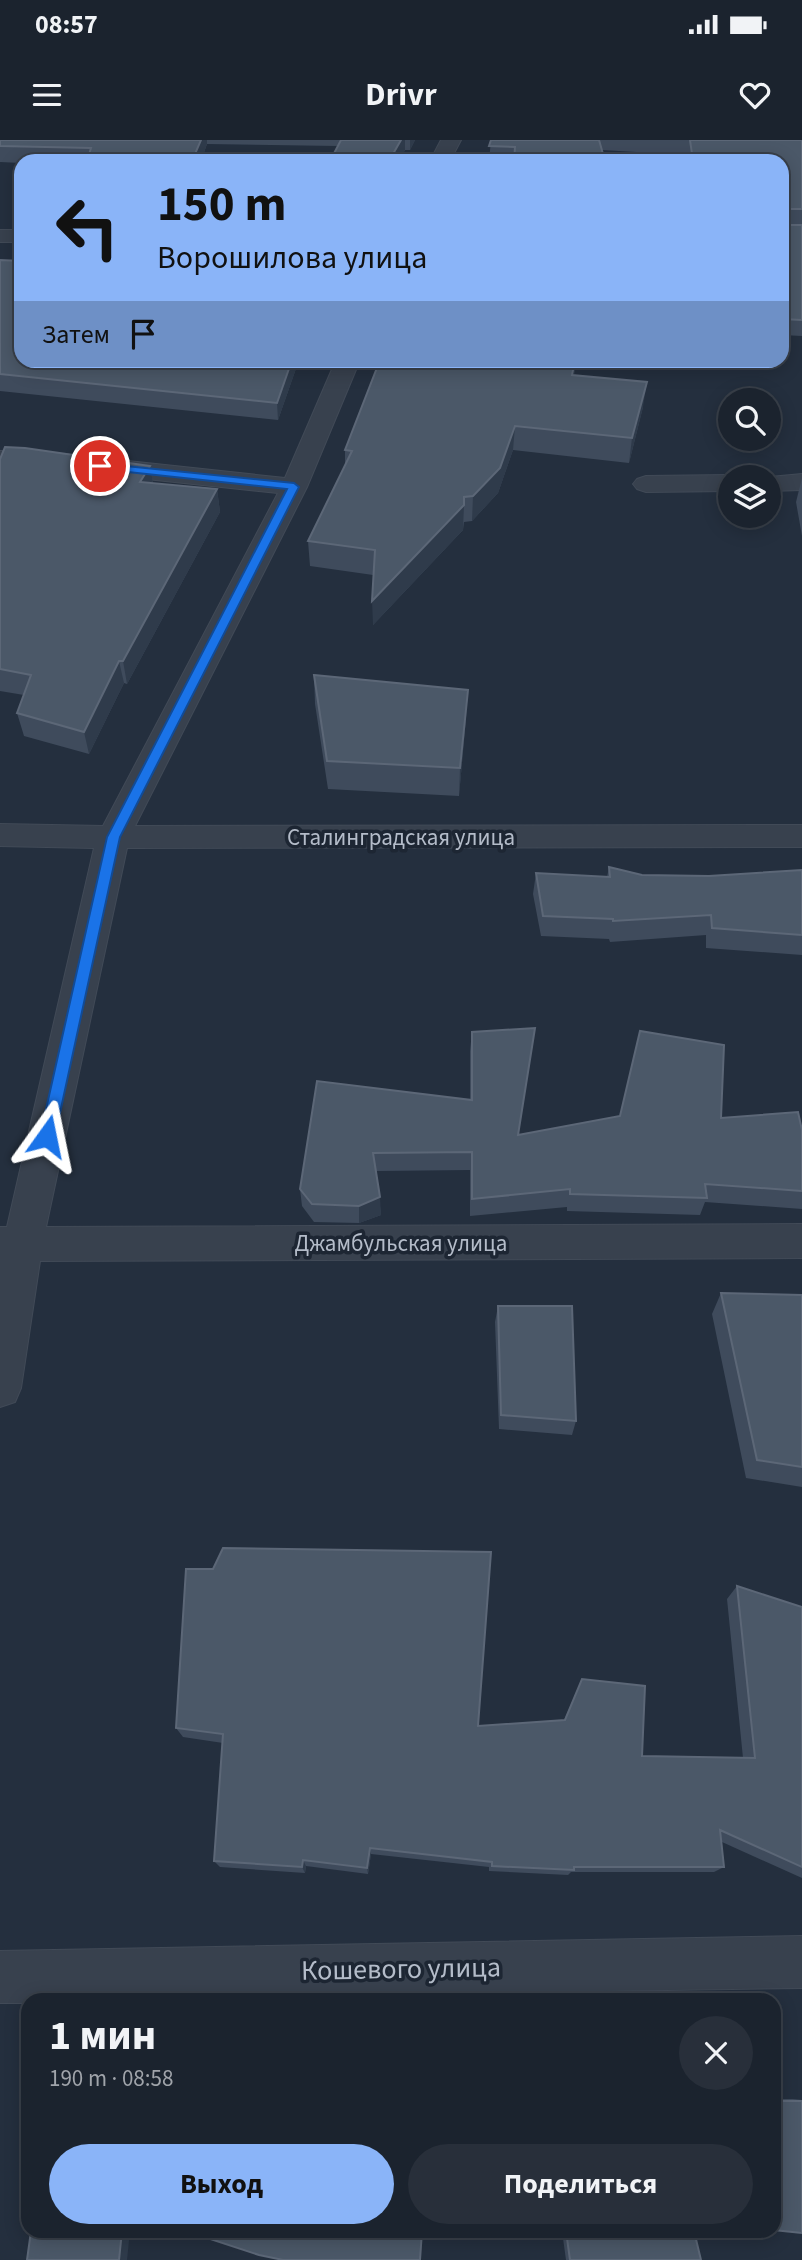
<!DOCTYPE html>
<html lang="ru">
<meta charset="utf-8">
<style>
body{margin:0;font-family:"Source Sans 3",sans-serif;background:#282f3a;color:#f1f3f6;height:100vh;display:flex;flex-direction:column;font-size:26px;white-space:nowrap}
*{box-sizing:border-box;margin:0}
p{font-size:23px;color:#a0a4aa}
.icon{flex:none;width:38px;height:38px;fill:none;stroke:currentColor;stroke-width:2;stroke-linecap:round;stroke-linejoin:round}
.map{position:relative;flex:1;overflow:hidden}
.side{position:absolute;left:21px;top:1853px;width:760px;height:245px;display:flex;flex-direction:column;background:#1b232e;border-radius:21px;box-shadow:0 4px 18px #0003,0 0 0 2px #39404a}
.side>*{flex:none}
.banner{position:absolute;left:14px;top:14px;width:775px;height:214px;border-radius:21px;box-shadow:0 4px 18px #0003,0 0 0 2px #39404a;background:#8ab4f8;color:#111;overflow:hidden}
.controls{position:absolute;left:718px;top:248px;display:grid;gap:14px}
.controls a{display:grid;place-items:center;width:63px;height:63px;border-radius:50%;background:#1b232e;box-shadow:0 4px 18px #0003,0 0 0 2px #39404a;font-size:35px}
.pin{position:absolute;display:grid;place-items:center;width:60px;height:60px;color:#fff;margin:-30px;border:4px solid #fff;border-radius:50%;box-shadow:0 2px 7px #0007}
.me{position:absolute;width:77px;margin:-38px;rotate:12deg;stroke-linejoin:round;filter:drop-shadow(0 0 5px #0008)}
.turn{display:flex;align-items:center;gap:24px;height:147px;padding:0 28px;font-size:32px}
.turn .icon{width:91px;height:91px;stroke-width:2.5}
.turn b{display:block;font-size:49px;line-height:60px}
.then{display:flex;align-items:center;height:66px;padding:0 28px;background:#0003;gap:14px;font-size:26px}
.round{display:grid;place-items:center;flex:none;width:74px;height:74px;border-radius:37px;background:#282f3a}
.headline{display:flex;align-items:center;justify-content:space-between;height:119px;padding:0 28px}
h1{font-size:42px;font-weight:700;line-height:52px}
.button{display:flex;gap:14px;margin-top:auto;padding:14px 28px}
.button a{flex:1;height:80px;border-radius:42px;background:#8ab4f8;color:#111;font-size:28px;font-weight:700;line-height:80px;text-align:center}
.button a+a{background:#282f3a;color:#f1f3f6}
.status{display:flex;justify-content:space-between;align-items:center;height:49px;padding:0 35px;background:#1b232e;direction:ltr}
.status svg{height:19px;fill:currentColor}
header{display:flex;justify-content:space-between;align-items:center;height:91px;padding:0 28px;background:#1b232e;font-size:32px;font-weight:700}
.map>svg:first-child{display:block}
</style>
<div class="status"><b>08:57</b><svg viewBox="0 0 49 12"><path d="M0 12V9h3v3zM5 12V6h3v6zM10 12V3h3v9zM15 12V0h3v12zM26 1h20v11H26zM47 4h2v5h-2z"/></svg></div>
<header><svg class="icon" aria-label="menu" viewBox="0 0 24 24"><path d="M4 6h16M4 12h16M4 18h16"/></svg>Drivr<svg class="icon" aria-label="heart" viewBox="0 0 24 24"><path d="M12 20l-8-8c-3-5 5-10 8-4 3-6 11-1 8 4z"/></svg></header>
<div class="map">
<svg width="802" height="2120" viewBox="0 0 802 2120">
<rect width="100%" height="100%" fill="#242f3e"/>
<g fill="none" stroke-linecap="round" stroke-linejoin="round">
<defs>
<path id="minor" d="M441,0H461L450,21H430Z
M0,90H21V102H0Z
M336,220H360L307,347L135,686L802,685V707L127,708L46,1087L802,1084V1118L40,1121L21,1248L15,1262L0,1267V1087H7L94,708L0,706V684L103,686L278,353L44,328L0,327V311L44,312L285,338Z
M802,334V350L768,351V338H759Z
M730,335L739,338H730V351L646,352L637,349L633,344L637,339L646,336Z
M802,1796V1848L28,1860V1863H0V1811Z"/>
</defs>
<use href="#minor" stroke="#414a57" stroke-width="2"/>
<use href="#minor" fill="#38414e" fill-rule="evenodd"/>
</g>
<path fill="#3f4b5c" d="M0,0H415L410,10H405L399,21H330L338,6L207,4L201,21H21V23L0,22Z
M491,0H802V196L782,195V21H688L687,15L602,10L605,21H489Z
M0,120L21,220H299L278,280L0,251Z
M439,220H576L574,235L643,267L629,323L513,310L498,353L472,381L464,382L463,390L373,485V435L310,426L308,401L345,325V310Z
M0,319L150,326L153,343L217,349L220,372L127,544L124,543L89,614L24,596L17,573L24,555L0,551Z
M802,338V396L796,362Z
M314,535L466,578L459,656L328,649L315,564Z
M609,727L642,735L709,736L802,730V815L706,808V795L610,802L609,799L541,796L533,754L536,733L607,737Z
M472,892L519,995L721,978L802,990V1069L705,1062L700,1075L567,1071V1067L470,1076V1030L376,1031L381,1075L359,1083L314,1082L302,1066L300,1049L470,960V911Z
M721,1153L802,1155V1347L746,1338L712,1174Z
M498,1166L576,1281L572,1295L499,1289L495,1182Z
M737,1446L802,1467V1738L722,1702L724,1727L714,1732H571L568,1735L489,1731V1727L371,1714L368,1734L306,1726L305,1733L220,1727L214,1721L223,1603L183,1597L176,1588L478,1586L564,1580L582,1539L642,1616L743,1618L727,1459Z
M774,1959H793L802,1960L774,2090Z
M562,2091H694L701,2120H566Z"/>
<path fill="#2f3b4b" d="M201,0H207V4L201,21H192Z
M401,0H405V10L399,21H389Z
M410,0H415L410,10Z
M292,220H299L278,280L277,263Z
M575,220H576L570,260L572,235Z
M647,242L643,267L629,323L632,298Z
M515,286L513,310L498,353L472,381L473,356Z
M150,326L154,349L140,342Z
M217,349L220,372L127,544L123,521Z
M464,365L463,390L373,485L372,461Z
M119,521L124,543L89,614L84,592Z
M468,550L466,578L459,656L460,628Z
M380,1057L381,1075L359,1083V1066Z
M370,1708L371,1714L368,1734L367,1728Z
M303,1720L306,1726L305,1733L302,1727Z
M122,2091H130L127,2120H119Z"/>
<path fill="#4b5868" stroke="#5c6777" stroke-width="2" d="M0,0H201L192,21H87L91,8L0,6Z
M341,0H401L389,21H330Z
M491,0H599L605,21H514L515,7L489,6Z
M690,0H802V69H783V85H802V180L782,179V21H693Z
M0,120L21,121V220H292L277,263L0,234Z
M380,220H422L438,222L439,220H575L572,235L647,242L632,298L515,286L500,328L473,356L464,357V365L372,461L375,410L308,401L352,311L345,310Z
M5,307L25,308L150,326L140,342L217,349L123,521H119L84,592L17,573L31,535L0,529V319Z
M314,535L468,550L460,628L327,621Z
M609,727L642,735L709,736L802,730V795L712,788L711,775L613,781V779L543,776L536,733L610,737Z
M535,888L518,995L620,976L640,891L724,905L721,978L798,972L802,990V1051L705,1044L707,1058L570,1054V1049L472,1059V1012L373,1013L380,1057L359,1066L312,1064L300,1049L317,941L472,960V892Z
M721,1153L802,1155V1327L757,1320Z
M498,1166H572L576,1281L501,1275Z
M223,1408L491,1412L478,1586L565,1580L582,1539L645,1546L642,1616L755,1618L737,1446L802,1467V1727L720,1690L724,1727H574V1730L492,1726V1722L370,1708L367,1728L303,1720L302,1727L214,1721L223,1594L176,1588L186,1429H213Z
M774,1961H802V2093L774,2090Z
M31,2091H122L119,2120H27Z
M186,2091H422L420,2120H283L259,2115Z
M566,2091H694L701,2120H570Z"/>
<path fill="#1a73e8" stroke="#114b97" stroke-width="2" d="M96,323L294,343L299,347L120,697L55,996L47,1002L40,996L107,697L287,349L100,329L96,328Z"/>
<g text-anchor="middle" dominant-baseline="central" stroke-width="7" stroke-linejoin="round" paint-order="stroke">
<g font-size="23" fill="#b4bcc9" stroke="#1d2633">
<text x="401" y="697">Сталинградская улица</text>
<text x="401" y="1103">Джамбульская улица</text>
</g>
<g font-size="28" fill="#b4bcc9" stroke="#1d2633">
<text transform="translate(401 1829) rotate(-1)">Кошевого улица</text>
</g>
</g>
</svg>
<div class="controls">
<a><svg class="icon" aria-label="search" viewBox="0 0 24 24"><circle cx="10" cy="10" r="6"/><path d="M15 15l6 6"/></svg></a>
<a><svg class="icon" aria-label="layers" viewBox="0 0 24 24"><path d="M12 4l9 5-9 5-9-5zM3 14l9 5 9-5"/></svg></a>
</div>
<div class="pin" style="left:100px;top:326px;background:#d93025"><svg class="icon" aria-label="arrive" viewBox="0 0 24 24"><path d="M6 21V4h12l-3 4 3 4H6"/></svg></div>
<svg class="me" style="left:47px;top:996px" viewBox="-20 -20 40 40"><path d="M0-17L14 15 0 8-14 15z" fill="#1a73e8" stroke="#fff" stroke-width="4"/></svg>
<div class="banner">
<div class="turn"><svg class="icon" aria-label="left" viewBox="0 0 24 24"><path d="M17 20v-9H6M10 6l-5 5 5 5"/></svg><div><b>150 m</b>Ворошилова улица</div></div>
<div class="then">Затем<svg class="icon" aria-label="arrive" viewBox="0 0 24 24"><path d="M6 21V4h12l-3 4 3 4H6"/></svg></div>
</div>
<section class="side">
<div class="headline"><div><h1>1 мин</h1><p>190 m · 08:58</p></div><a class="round"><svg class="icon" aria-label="close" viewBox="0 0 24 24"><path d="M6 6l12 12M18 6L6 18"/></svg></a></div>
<div class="button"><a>Выход</a><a>Поделиться</a></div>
</section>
</div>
